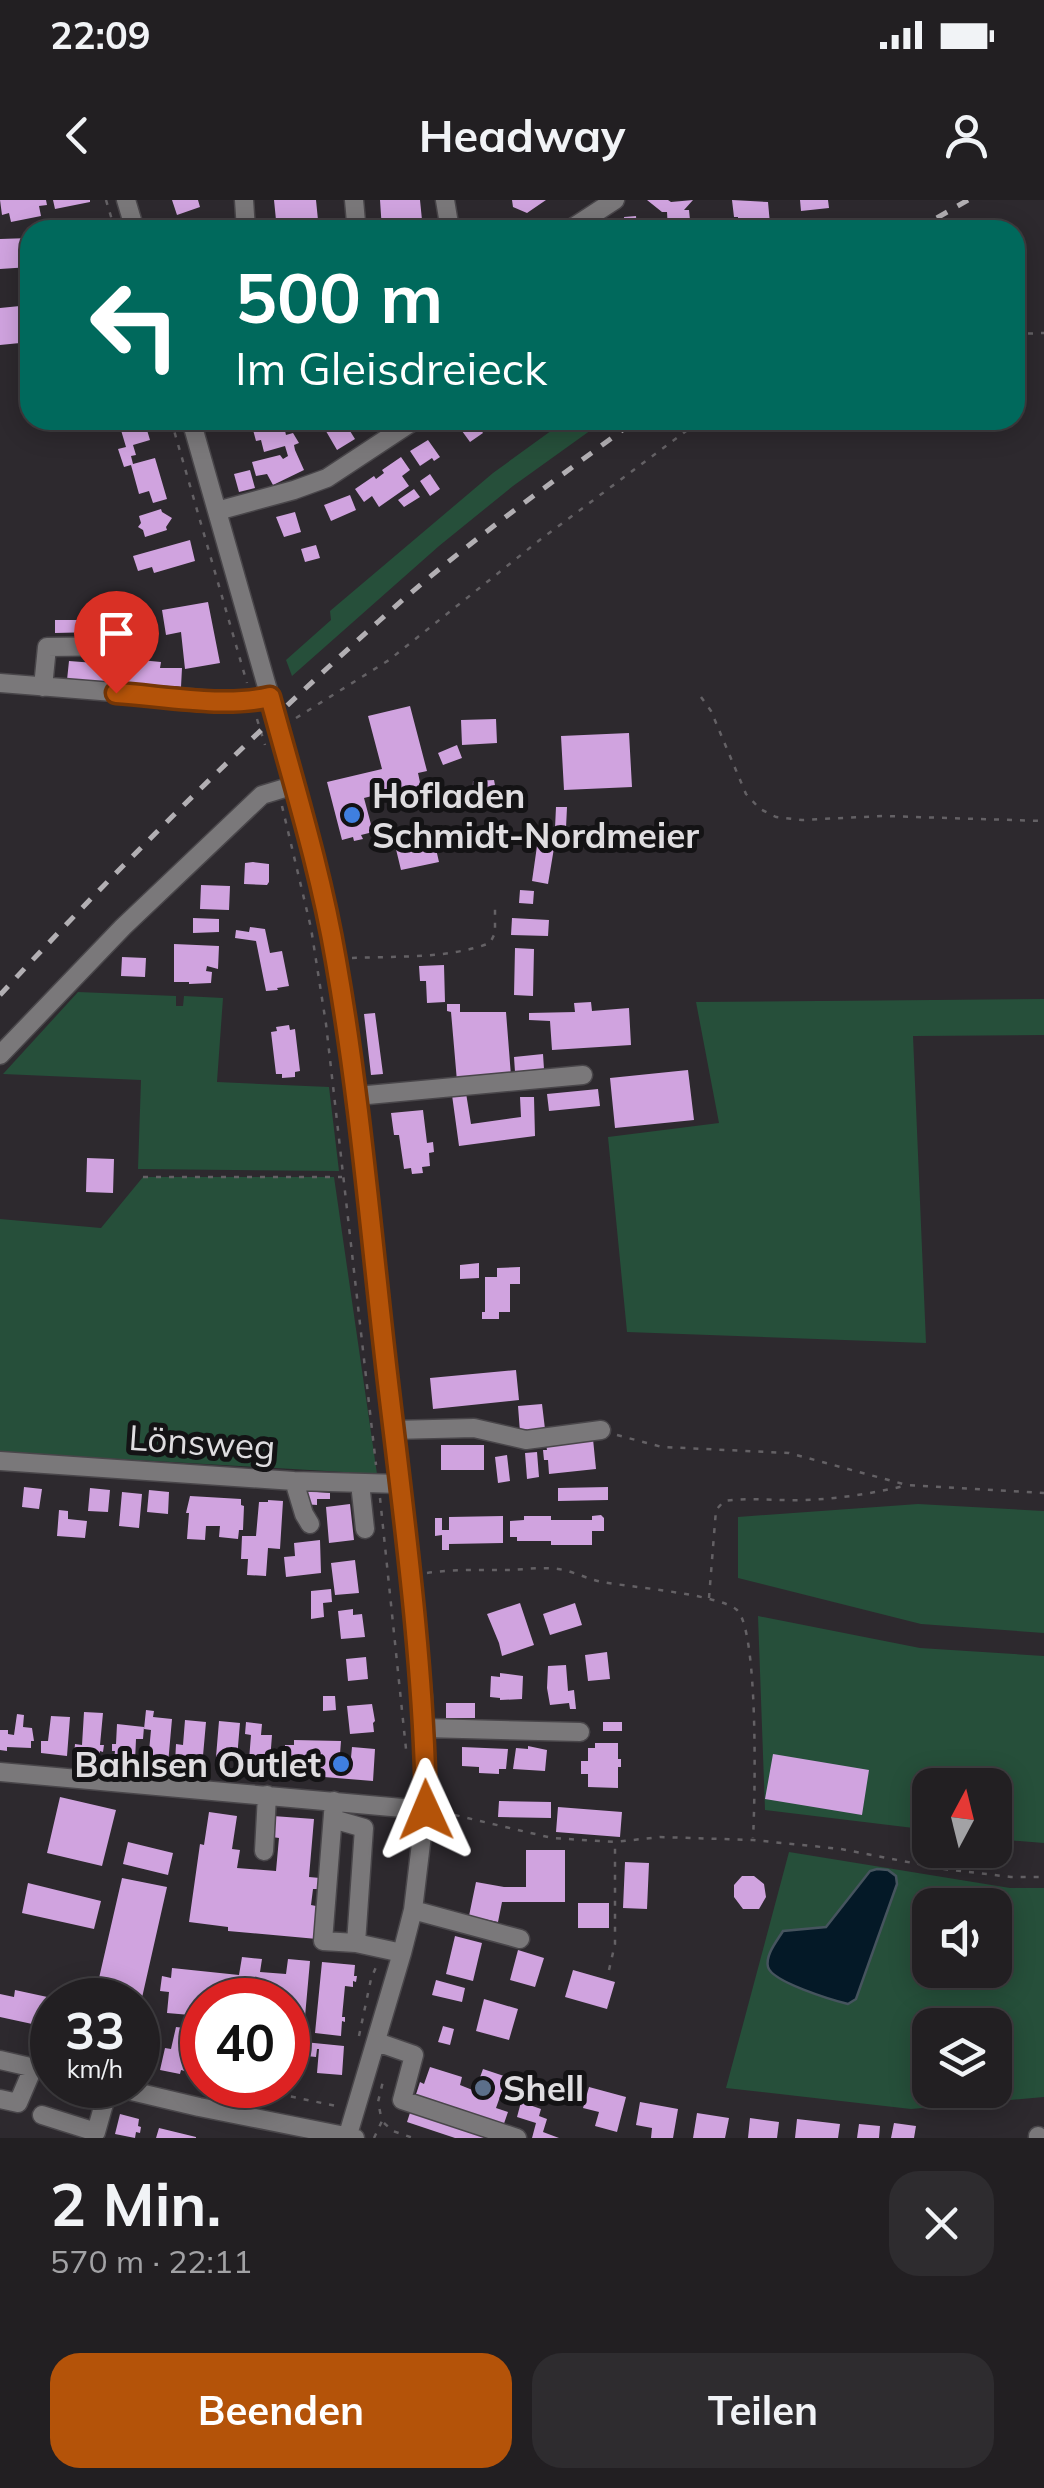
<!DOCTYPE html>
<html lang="de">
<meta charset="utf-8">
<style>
body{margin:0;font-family:Mulish,sans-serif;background:#2e2c2f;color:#f1f3f6;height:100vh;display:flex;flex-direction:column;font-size:38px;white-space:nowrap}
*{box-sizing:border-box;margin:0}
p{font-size:32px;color:#a2a2a5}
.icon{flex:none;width:55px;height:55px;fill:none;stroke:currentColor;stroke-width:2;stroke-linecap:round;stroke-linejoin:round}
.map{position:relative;height:1938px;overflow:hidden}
.sheet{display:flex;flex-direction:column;background:#221f22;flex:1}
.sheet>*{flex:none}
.guide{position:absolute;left:20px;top:20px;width:1005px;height:210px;border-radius:30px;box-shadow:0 5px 25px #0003,0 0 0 2px #3f3d40;background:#00695c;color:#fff;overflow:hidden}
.needle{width:65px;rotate:7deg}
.fabs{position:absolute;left:912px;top:1568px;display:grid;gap:20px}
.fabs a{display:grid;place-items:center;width:100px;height:100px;border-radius:20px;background:#221f22;box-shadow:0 5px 25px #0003,0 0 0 2px #3f3d40;font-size:50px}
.speed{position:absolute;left:30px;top:1778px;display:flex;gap:20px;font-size:50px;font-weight:700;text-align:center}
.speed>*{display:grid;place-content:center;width:130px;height:130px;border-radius:50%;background:#221f22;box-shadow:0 5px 25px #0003,0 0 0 2px #3f3d40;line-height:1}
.speed small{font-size:25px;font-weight:400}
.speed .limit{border:15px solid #d22;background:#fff;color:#111}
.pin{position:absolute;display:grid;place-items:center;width:85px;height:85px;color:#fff;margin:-102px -42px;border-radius:50% 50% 50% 0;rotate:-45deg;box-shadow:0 0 10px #0007}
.pin .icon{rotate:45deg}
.me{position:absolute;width:110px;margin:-55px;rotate:359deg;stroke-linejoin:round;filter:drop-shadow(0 0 8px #0008)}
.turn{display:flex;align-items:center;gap:35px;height:210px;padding:0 50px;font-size:45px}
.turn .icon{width:130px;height:130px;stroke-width:2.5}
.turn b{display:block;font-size:70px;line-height:85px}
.round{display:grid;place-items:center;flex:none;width:105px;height:105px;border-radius:30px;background:#2e2c2f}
.headline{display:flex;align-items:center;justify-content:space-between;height:170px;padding:0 50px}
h1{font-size:60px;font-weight:700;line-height:75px}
.button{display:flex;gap:20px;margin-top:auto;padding:20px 50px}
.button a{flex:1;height:115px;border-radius:30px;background:#b45309;color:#fff;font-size:40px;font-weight:700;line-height:115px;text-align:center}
.button a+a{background:#2e2c2f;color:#f1f3f6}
.status{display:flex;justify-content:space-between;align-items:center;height:70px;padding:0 50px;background:#221f22;direction:ltr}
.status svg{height:28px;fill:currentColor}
header{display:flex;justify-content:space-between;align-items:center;height:130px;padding:0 50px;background:#221f22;font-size:45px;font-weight:700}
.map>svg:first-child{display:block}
</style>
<div class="status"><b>22:09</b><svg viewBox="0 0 49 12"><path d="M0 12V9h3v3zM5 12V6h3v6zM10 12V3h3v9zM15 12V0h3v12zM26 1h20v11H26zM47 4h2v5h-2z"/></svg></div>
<header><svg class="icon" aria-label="back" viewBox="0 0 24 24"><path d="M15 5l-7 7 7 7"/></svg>Headway<svg class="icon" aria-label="person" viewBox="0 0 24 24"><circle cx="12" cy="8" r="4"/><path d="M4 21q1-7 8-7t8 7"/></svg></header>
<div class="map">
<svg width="1044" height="1938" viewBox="0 0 1044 1938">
<rect width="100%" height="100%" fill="#2d292e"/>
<path fill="#264f3a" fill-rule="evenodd" d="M566,220H605L513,286L439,346L292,476L286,460L331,420L330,411L493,273Z
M78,792L176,796V806H183L184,796L223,798L217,882L329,887L339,971L138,969L141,880L3,874Z
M1044,799V835L913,836L926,1143L627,1132L608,937L719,923L696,802Z
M143,977H334L377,1274L0,1252V1019L101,1028Z
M918,1304L1044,1311V1433L921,1424L738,1378V1317Z
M758,1416L920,1448L1044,1456V1643L995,1639V1585H930V1630L765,1610Z
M789,1652L1010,1688H1044V1897L911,1909L726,1888ZM930,1705H995V1770H930ZM930,1825H995V1890H930Z"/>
<path fill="#041927" stroke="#46545e" stroke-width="2.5" d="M877,1669L888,1670L896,1676L897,1684L856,1799L848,1804C832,1800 772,1782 768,1767C765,1755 777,1741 783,1731L826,1727L870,1671Z"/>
<path fill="#d0a3df" d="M0,0H46L47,5L39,6L41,16L11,22L9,13L2,15Z
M53,0H90V2L55,9Z
M172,0H198L200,7L177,15Z
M274,0H316L319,30H277Z
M380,0H420L423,30H382Z
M512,0H546L527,13L513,7Z
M647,0H668L671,2L693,0L684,10H689L691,30H668L667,12H662Z
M732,0L768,2L770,24L738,27V17H734Z
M800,0H828L829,8L801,11Z
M636,16L637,30H625L624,17Z
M30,38V67L0,69V39Z
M30,105V142L0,145V108Z
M118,220H144L150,240L133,245L136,255L131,256L133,264L155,258L167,299L153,303L149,291L139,294L131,265L124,267L118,249L126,247Z
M256,220H280L283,222L286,235L293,233L299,243L294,245L295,250L304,270L273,285L267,274L256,276L252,262L280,255L283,259L288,256L285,246L264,252L261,240L256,241L252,226L257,225Z
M332,220L337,228L345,223L355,239L337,250L323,226Z
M454,220H483L485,224L479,227L483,233L470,242Z
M428,240L440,257L434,261L432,258L420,266L410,251Z
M401,257L410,270L402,276L409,286L379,307L372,296L364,302L355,289L374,276L376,279L384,273L382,270Z
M250,270L255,288L239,292L234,274Z
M430,274L440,289L430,296L420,281Z
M414,289L420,297L404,307L398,300Z
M350,295L356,310L331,321L324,305Z
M161,309L162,312L172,318L166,327L167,330L145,337L143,330L138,327L141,323L139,316Z
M295,312L301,332L284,337L276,317Z
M190,340L195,361L154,373L152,367L138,371L133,356Z
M316,345L320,358L305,362L301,349Z
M208,402L220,463L185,469L181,432L166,435L162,410Z
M140,416V430H152V442H139V431L55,433V420H99V417Z
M109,457L161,462L160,468H182L181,487L173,486L172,490L67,480L69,461L108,464Z
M410,506L427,571L418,573L421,587L388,596V592L364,598L373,632L361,635L363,639L354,641L353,637L342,640L327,582L382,569L368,516Z
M496,519L497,543L462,545L461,520Z
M629,533L632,587L564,590L561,536Z
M457,545L462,558L443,565L438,553Z
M494,580L498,601L472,602L473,581Z
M556,607H567L566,628H555Z
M433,636L439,662L401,670L395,645Z
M537,646L554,648L548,684L532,681Z
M253,662L269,664V682L267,685L244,684L245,663Z
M201,685L230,686L229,710L200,709Z
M520,690L534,691L533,704L519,703Z
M193,718L219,719V732L193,733Z
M512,718L549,720L548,736L511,735Z
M250,727L265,729L270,753L282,751L289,786L277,788L278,790L266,791L256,741L235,738L236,730L249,732Z
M174,744L219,746L218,769L207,766L206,771L212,772L211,783L189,784V782H174Z
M515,748L534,749L533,796L514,795Z
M122,757L146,758L145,777L121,776Z
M444,765L445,802L427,803L426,781H420L419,766Z
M591,802L592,811L629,808L631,845L552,850L550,821L529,820V813L575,812L574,803Z
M447,804H460V812H506L511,876L457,881L451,812L447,811Z
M375,813L383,874L371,875L364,814Z
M289,825L290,830L295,829L300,871L295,872V877L282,878V874H276L271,832L277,831L276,827Z
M543,854L544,869L515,872L514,857Z
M688,870L694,920L615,928L610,878Z
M598,889L600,906L549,911L547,894Z
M466,893L471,924L521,917L520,897H534L535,936L459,946L452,895Z
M423,910L427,943L433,942L434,952L429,953L430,966L422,967L423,973L412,974L411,968L404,969L399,935H394L391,913Z
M87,958L114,959L113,993L86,992Z
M479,1063V1078L460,1079V1065Z
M520,1067V1084H510V1112H499V1119H482V1112H485V1077H497V1068Z
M516,1170L519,1200L433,1209L430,1178Z
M542,1204L545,1229L520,1232L518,1206Z
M593,1239L596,1269L549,1274L548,1260H544L543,1250H547L546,1244Z
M441,1245H484V1270H441Z
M537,1252L539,1277L527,1279L525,1253Z
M507,1255L510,1281L498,1283L495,1257Z
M24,1287L42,1289L39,1309L22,1307Z
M608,1287V1300L558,1301V1288Z
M90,1288L110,1290L108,1312L88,1311Z
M149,1290L169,1292L168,1314L147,1312Z
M304,1291L330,1293V1299H317V1305L303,1304Z
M122,1292L142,1294L139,1328L119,1326Z
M190,1296L241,1299V1305L244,1306L243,1330H239L238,1339L219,1337L220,1326H206L205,1340L187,1339L189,1313H186Z
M268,1300L283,1301L280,1349L268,1348L266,1376L247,1375L248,1359H241L242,1336H256L259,1302H268Z
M350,1304L354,1340L329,1343L326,1307Z
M59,1310L68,1311V1319L87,1321L85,1338L57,1336Z
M601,1315L604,1318V1331H592V1345H551V1341H517V1337H510V1321L524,1320V1316H551V1320H592V1316Z
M503,1316V1343L449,1344V1350H442V1335L435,1336V1318H442V1330H449V1317Z
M320,1340L321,1373L286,1377L284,1357L295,1356L294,1343Z
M355,1360L359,1393L335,1395L331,1363Z
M331,1389L332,1402L323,1403L324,1417L311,1419V1391Z
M520,1403L534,1445L502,1456L499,1443L487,1414Z
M575,1403L582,1425L550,1435L543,1414Z
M353,1409V1415L362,1414L365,1437L341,1439L338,1411Z
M607,1452L610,1479L588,1481L585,1455Z
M366,1457L368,1479L348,1481L346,1459Z
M566,1465L568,1491L574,1490L576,1509H570L569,1503L550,1505L547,1488L548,1466Z
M500,1473L523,1476L522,1499L500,1500V1498L490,1497L491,1476L500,1477Z
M323,1496H335L336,1510L323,1511Z
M446,1503H475V1518H446Z
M372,1504L375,1521L373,1523L374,1532L350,1534L347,1506Z
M146,1510L154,1511L153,1517L172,1519L168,1564L148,1562L151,1530L144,1529Z
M84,1512L103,1513L100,1545H104L103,1552L100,1551L99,1558L74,1556L75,1544L82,1545Z
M17,1514L24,1515L23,1527L32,1528L34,1541H31V1548L7,1547V1551L0,1550V1530H8V1534L14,1535Z
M51,1516L70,1517L67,1556L41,1553V1541H48Z
M185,1520L206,1522L202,1567L175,1564L176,1544L183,1545Z
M219,1521L240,1523L237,1558L216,1557Z
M246,1522L262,1524L261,1535H272L270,1561L249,1560L251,1535L245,1534Z
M603,1522H622V1531H603Z
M117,1524L144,1527L143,1539H136L135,1562L131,1563L114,1560L115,1551H112V1544H116Z
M294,1540L341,1541L339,1567L350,1568L352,1547L375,1549L373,1581L287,1574L289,1549H285V1545H294Z
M595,1543H618V1559H621V1567H618V1588L588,1587V1574H581V1561H588V1548H595Z
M528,1546L547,1550L545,1571L513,1569L516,1548L528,1549Z
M462,1547L508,1549L506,1569H499V1574L479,1573V1567L462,1566Z
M773,1554L869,1570L862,1615L765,1599Z
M60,1597L116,1610L102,1666L47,1653Z
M499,1601L551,1602V1618L498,1617Z
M558,1607L622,1612L620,1637L556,1632Z
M209,1612L237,1616L232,1649L240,1650L237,1668L276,1671L279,1638L272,1637L273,1616L314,1619L309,1677L320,1678L319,1689H313L311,1705L316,1706V1714H319L317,1739L228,1731V1727L189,1722L200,1644L204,1645Z
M128,1642L173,1653L168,1675L123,1664Z
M526,1650H565V1702H502L498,1722L469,1716L476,1682L504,1687H526Z
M625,1662L649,1663L647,1709L623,1708Z
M742,1676H754L764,1684L766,1697L759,1709H743L734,1697V1685Z
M122,1678L167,1687L139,1811L138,1800H94Z
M28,1683L101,1701L94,1729L22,1713Z
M578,1703H609V1728H578Z
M455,1736L482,1743L473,1781L446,1774Z
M518,1750L544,1758L535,1787L510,1780Z
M242,1757L262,1759L260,1772L286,1774L288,1759L310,1761L303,1839L294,1838V1841L344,1846L342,1875L317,1873L319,1849H317L316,1857L288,1854V1800H202V1816L167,1813L169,1792L160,1791L162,1776L171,1778L172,1768L239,1775Z
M322,1762L355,1765L354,1776H357L356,1782L353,1781V1787L345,1786L342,1817H345V1822L342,1821L341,1836L315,1833Z
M573,1770L615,1782L607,1809L565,1797Z
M436,1780L465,1788L462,1802L432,1795Z
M15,1790L52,1798L46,1827L0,1817V1794L14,1797Z
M484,1799L518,1809L509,1840L476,1831Z
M443,1826L454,1829L450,1845L438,1842Z
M176,1827L202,1830V1859L199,1875L181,1870L180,1874L160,1870L165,1848L171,1849Z
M430,1867L462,1877L460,1885L475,1891L483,1869L507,1877L496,1908L508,1912L499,1938H455L407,1922L420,1882L424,1884Z
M589,1887L626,1897L617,1932L595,1926L599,1912L583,1908Z
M521,1902L541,1909L539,1916L547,1919L543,1932L559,1938H532L536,1923L517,1917Z
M640,1902L678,1909L673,1938H651L652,1928L636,1925Z
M697,1913L729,1918L725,1938H693Z
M120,1914L139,1919L138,1926L141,1927L140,1933L136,1932L135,1938L115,1934Z
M750,1918L779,1922L777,1938H748Z
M797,1919L840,1924L838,1938H795Z
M894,1923L916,1926L914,1938H891Z
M859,1924L880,1926L879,1938H857Z
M159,1928L196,1937V1938H156Z"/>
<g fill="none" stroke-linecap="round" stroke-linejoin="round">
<defs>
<path id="minor" d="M126,0L135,30
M244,0L246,30
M354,0L356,22
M445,0L450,30
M569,30L615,0
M191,220L295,585L313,652L336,759L357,896L423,1497L425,1610L413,1710L402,1753L347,1938
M217,311L294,290L327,278L415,220
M0,483L226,501H252L270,497
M43,487L47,447L130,446
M0,855L123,727L262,595L295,585
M357,896L583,875
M393,1230L474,1228L526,1240L601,1230
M0,1261L294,1281L400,1284
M294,1281L304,1314L310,1324
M360,1283L365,1329
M425,1528L580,1532
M0,1572L425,1610
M334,1601L323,1741L356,1743L402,1753
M333,1619L364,1628L356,1743
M264,1651L267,1595
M413,1710L520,1739
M377,1842L414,1855L402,1900L517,1938
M0,1860L52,1872
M106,1885L199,1907L355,1938
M0,1899L18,1903L33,1868
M42,1915L96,1932L109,1886
M1038,1938V1936"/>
</defs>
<use href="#minor" stroke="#49464a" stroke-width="21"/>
<path stroke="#646165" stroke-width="2.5" stroke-dasharray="5 8" stroke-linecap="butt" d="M106,0L115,30
M1015,134L1044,133
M171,220L247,483
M701,497L711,511L746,594L760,609L776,617L802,620L883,616L1044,621
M296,518L389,460L541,339L701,220
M257,519L265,545
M282,606L311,728L326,824L376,1265
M352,758C397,756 448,759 490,743L495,733V702
M143,977H342
M617,1235L662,1247L789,1253L907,1285L1044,1293
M380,1298L406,1549
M427,1373C455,1369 484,1370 512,1370C526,1369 543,1367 558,1369C573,1371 587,1379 602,1382C629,1387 719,1394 737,1410C759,1431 755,1603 753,1638
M709,1398L716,1310L724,1301C750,1297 776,1301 803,1300C837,1299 870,1294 904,1286
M442,1612L552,1638L615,1642L660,1637L753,1640L841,1649L944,1669L1011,1677H1044
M609,1770L615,1744V1644
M359,1836L371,1779L376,1767
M201,1890L245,1887L341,1907
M384,1923L393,1931L413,1938
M374,1938L382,1921L378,1902L384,1877"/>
<use href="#minor" stroke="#7a787a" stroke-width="18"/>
<path stroke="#b2afb3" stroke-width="5" stroke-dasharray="12 12" stroke-linecap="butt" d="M916,30L968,0
M0,795C120,665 247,540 379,421C459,348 549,285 636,220"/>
</g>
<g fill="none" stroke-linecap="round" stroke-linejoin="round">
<defs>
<path id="route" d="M116,493C163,496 225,508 270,497C294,585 321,672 336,761C360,898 371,1036 387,1174C404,1319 424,1464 426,1610"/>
</defs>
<use href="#route" stroke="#753606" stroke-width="25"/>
<use href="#route" stroke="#b45309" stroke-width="18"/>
</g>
<g fill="#3f7fe0" stroke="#141315" stroke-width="4">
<circle cx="352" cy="615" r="10"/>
<circle cx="341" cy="1564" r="10"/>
</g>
<circle fill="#5c6f8a" stroke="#141315" stroke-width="4" cx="483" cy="1888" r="10"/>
<g text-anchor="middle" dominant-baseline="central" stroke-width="10" stroke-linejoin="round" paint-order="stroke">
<g font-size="35" font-weight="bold" fill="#dfdde0" stroke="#141315" text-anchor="start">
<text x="372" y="595">Hofladen<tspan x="372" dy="40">Schmidt-Nordmeier</tspan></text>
<text x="321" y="1564" text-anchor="end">Bahlsen Outlet</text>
<text x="503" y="1888">Shell</text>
</g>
<g font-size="35" fill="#dfdde0" stroke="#141315">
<text transform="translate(202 1242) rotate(4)">Lönsweg</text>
</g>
</g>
</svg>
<div class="fabs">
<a><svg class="needle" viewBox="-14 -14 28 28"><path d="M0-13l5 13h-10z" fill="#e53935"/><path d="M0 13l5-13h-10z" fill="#a2a2a5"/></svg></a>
<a><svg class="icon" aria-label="sound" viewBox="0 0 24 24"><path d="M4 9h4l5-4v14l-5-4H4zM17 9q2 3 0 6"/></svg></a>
<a><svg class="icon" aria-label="layers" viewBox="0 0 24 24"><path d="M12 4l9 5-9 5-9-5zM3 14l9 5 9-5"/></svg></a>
</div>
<div class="speed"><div>33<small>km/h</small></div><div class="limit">40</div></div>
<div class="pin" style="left:116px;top:493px;background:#d93025"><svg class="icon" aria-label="arrive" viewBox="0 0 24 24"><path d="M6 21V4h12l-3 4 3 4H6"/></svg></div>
<svg class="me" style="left:426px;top:1610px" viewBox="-20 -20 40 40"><path d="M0-17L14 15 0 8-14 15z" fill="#b45309" stroke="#fff" stroke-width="4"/></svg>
<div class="guide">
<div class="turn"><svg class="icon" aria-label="left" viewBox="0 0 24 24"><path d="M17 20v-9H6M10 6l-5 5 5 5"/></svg><div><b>500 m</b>Im Gleisdreieck</div></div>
</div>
</div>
<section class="sheet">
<div class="headline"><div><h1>2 Min.</h1><p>570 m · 22:11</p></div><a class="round"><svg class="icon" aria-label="close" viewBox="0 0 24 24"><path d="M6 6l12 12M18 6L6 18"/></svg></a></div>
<div class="button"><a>Beenden</a><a>Teilen</a></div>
</section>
